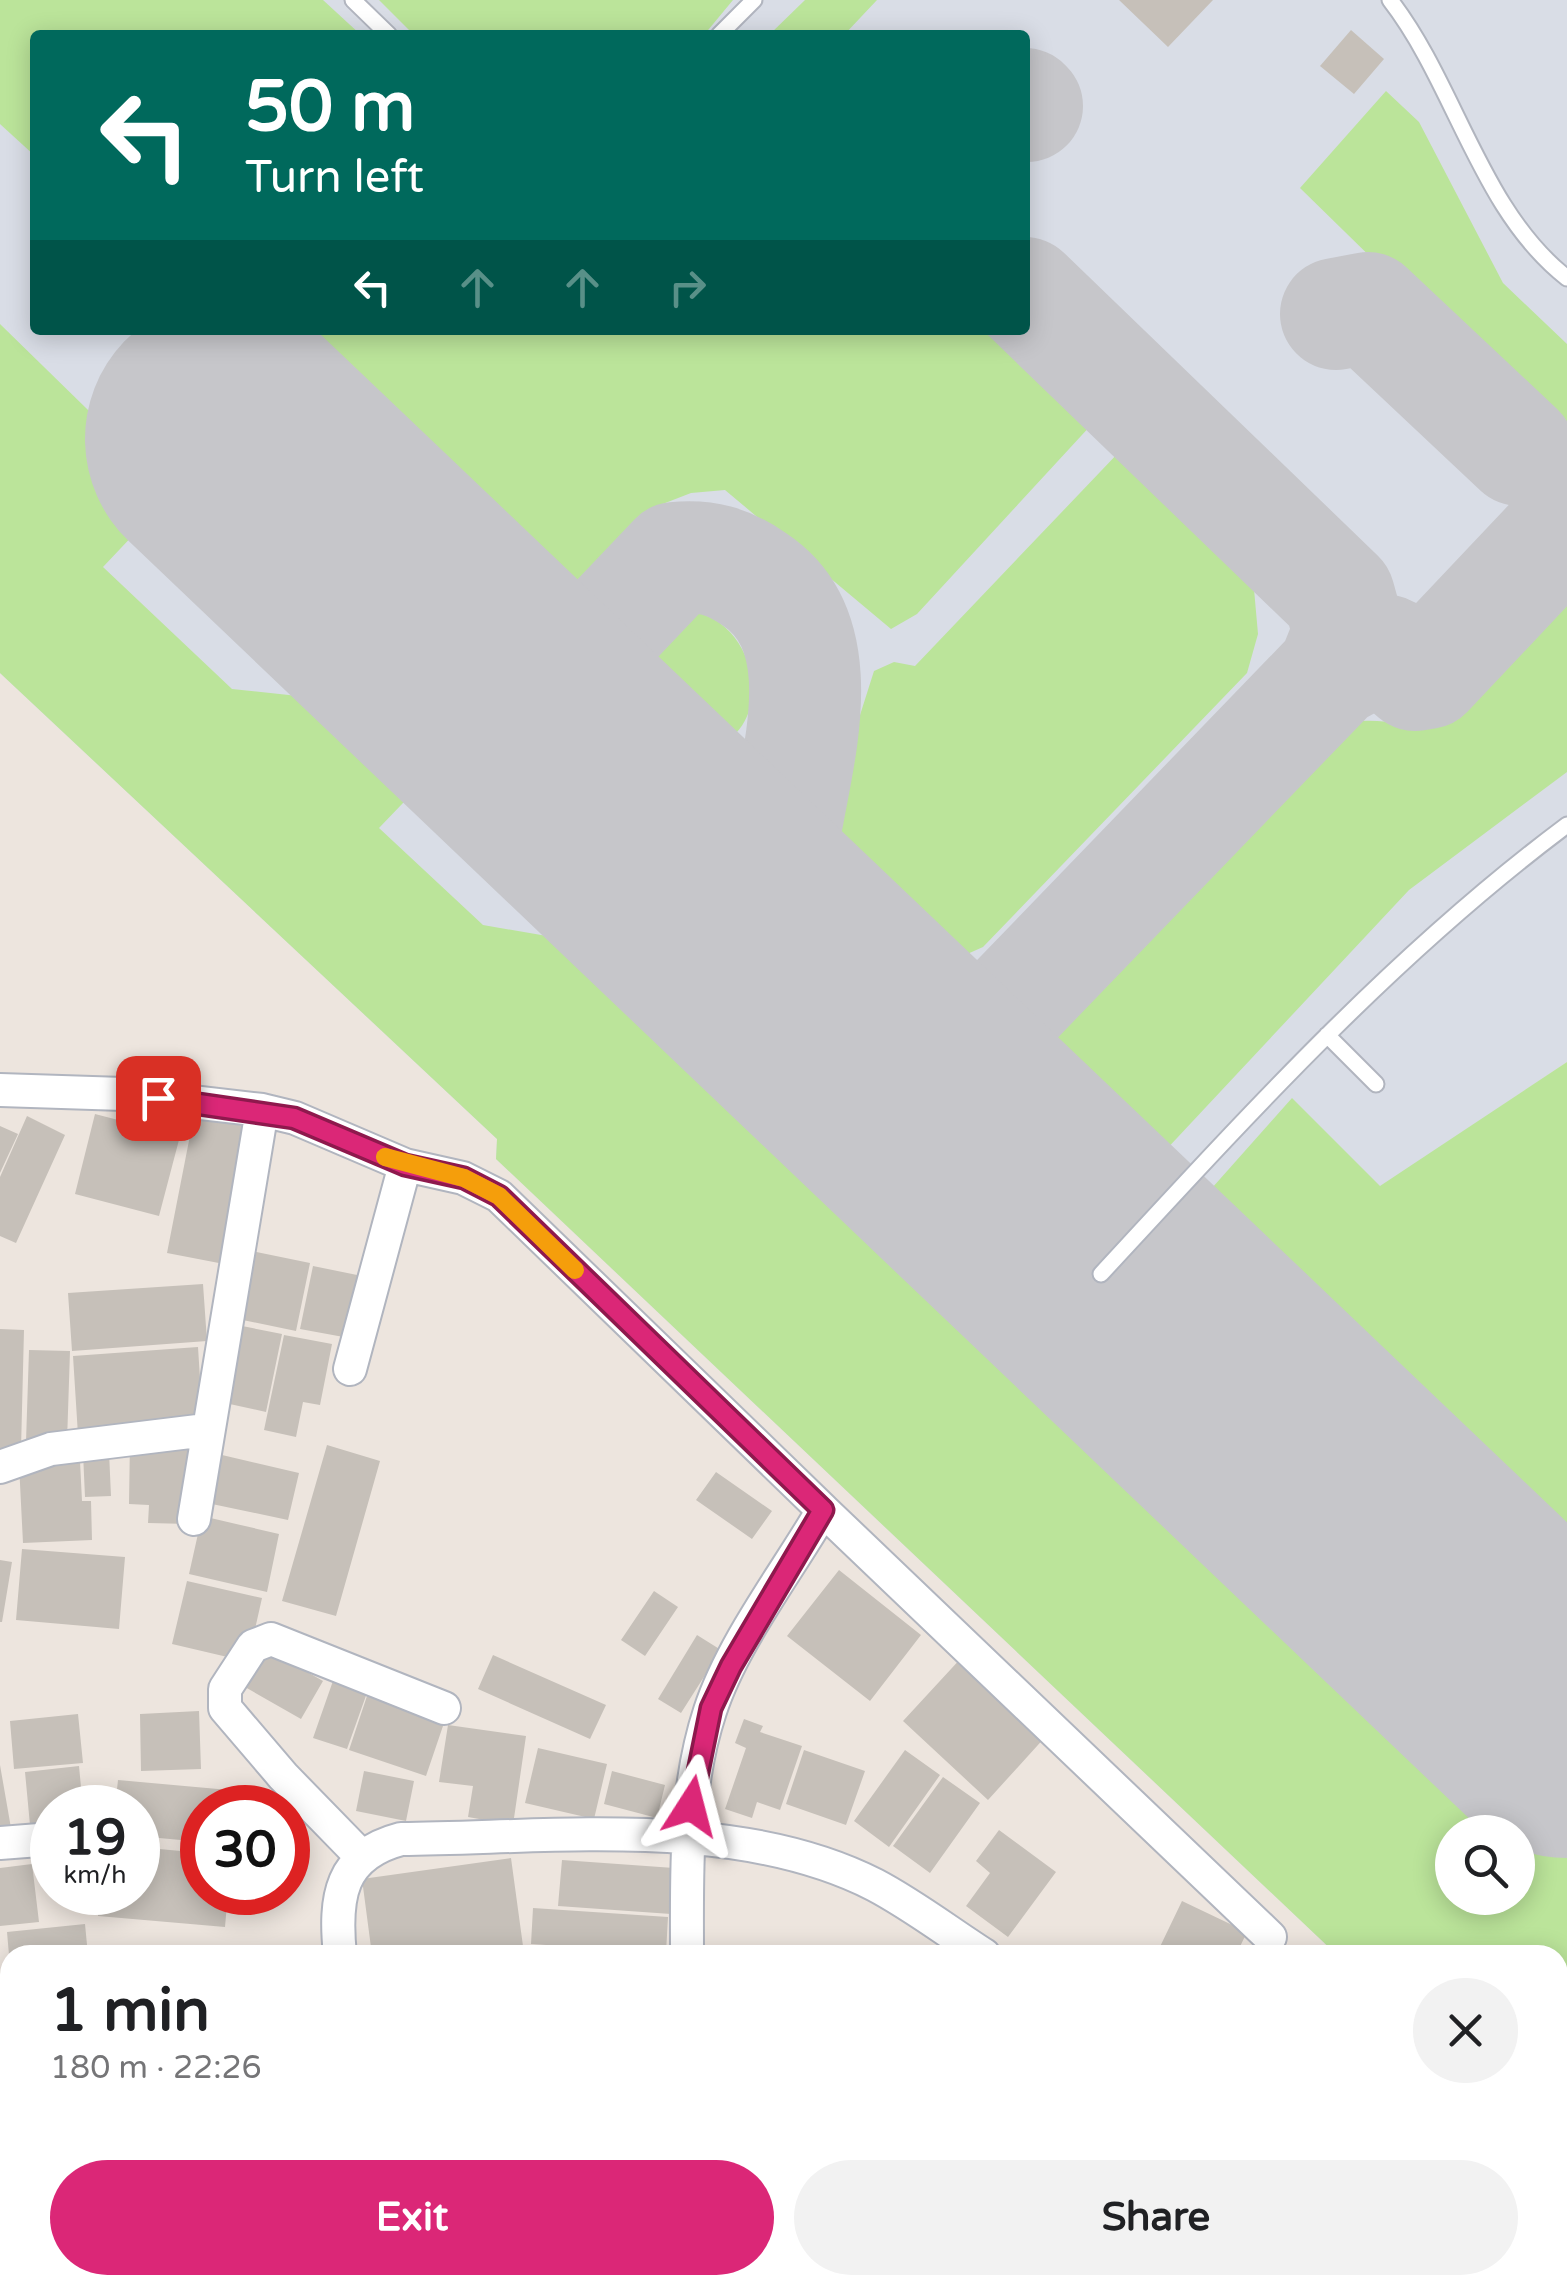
<!DOCTYPE html>
<meta charset="utf-8">
<style>
body{margin:0;font-family:"Varela Round",sans-serif;background:#f2f2f2;color:#202124;height:100vh;display:flex;flex-direction:column;font-size:38px;white-space:nowrap}
*{box-sizing:border-box;margin:0}
p{font-size:32px;color:#757577}
.icon{flex:none;width:55px;height:55px;fill:none;stroke:currentColor;stroke-width:2;stroke-linecap:round;stroke-linejoin:round}
.map{position:relative;flex:1;overflow:hidden}
.panel{position:absolute;left:0px;top:1945px;width:1568px;height:350px;display:flex;flex-direction:column;background:#fff;border-radius:30px 30px 0 0;box-shadow:0 5px 25px #0003}
.panel>*{flex:none}
.hud{position:absolute;left:30px;top:30px;width:1000px;height:305px;border-radius:10px;box-shadow:0 5px 25px #0003;background:#00695c;color:#fff;overflow:hidden}
.buttons{position:absolute;left:1435px;top:1815px;display:grid;gap:20px}
.buttons a{display:grid;place-items:center;width:100px;height:100px;border-radius:50%;background:#fff;box-shadow:0 5px 25px #0003;font-size:50px}
.speed{position:absolute;left:30px;top:1785px;display:flex;gap:20px;font-size:50px;font-weight:700;text-align:center}
.speed>*{display:grid;place-content:center;width:130px;height:130px;border-radius:50%;background:#fff;box-shadow:0 5px 25px #0003;line-height:1}
.speed small{font-size:25px;font-weight:400}
.speed .limit{border:15px solid #d22;background:#fff;color:#111}
.pin{position:absolute;display:grid;place-items:center;width:85px;height:85px;color:#fff;margin:-42px;border-radius:20px;box-shadow:0 5px 15px #0006}
.me{position:absolute;width:110px;margin:-55px;rotate:9deg;stroke-linejoin:round;filter:drop-shadow(0 0 8px #0008)}
.turn{display:flex;align-items:center;gap:35px;height:210px;padding:0 50px;font-size:45px}
.turn .icon{width:130px;height:130px;stroke-width:2.5}
.turn b{display:block;font-size:70px;line-height:85px}
.lanes{display:flex;align-items:center;height:95px;padding:0 50px;background:#0003;justify-content:center;gap:50px;direction:ltr}
.lanes .off{opacity:.35}
.round{display:grid;place-items:center;flex:none;width:105px;height:105px;border-radius:52px;background:#f2f2f2}
.overview{display:flex;align-items:center;justify-content:space-between;height:170px;padding:0 50px}
h1{font-size:60px;font-weight:700;line-height:75px}
.primary-button{display:flex;gap:20px;margin-top:auto;padding:20px 50px}
.primary-button a{flex:1;height:115px;border-radius:60px;background:#db2777;color:#fff;font-size:40px;font-weight:700;line-height:115px;text-align:center}
.primary-button a+a{background:#f2f2f2;color:#202124}
.map>svg:first-child{display:block}
</style>
<div class="map">
<svg width="1567" height="2295" viewBox="0 0 1567 2295">
<rect width="100%" height="100%" fill="#ede5de"/>
<path fill="#d9dde6" fill-rule="evenodd" d="M0,0H1567V1062L1381,1187L1567,1363V2172L1558,2163V1955H1337L496,1159L497,1139L0,673ZM35,35H1025V330H35ZM1452,1832H1518V1898H1452Z"/>
<path fill="#bbe49a" fill-rule="evenodd" d="M0,0H323L361,35H35V156L0,124Z
M379,0H733L704,35H414Z
M805,0H877L844,35H769Z
M1386,91L1419,122L1503,283L1567,344V449L1300,188Z
M0,324L173,493L103,567L232,689L409,708L450,754L379,828L483,925L662,956L1567,1817V2172L1558,2163V1955H1337L496,1159L497,1139L0,673ZM1518,1832V1898H1452V1832Z
M216,330H996L1093,423L917,614L891,629L725,490L691,493L660,505L531,633Z
M1121,450L1253,578L1258,634L1247,673L983,947C901,985 883,967 823,910L835,794L874,671L894,662L915,666Z
M1567,556V772L1409,890L1148,1169C1103,1176 1098,1171 1065,1140C1016,1094 1015,1068 1043,1007L1299,743C1337,719 1364,717 1407,725Z
M687,611C756,616 781,728 709,749C700,752 687,750 679,746C658,734 640,707 623,690C632,653 653,627 687,611Z
M1567,1062V1614L1198,1264L1190,1229L1196,1206L1292,1098L1380,1186Z"/>
<g fill="none" stroke-linecap="round" stroke-linejoin="round">
<path stroke="#c6c6ca" stroke-width="112" d="M1025,104L1027,106
M1336,314L1368,308L1519,450
M1333,672L1366,654L1387,651L1415,675L1427,673L1564,528L1567,510
M520,721L675,558C706,555 728,561 754,579C831,630 802,739 788,815C779,860 770,906 762,951
M850,1035C891,1055 924,1062 969,1049L963,1085L974,1152
M969,1049L1333,672L1349,632L1339,596L1025,293"/>
<path stroke="#c6c6ca" stroke-width="282" d="M226,439L1567,1717"/>
</g>
<path fill="#c6c0b9" d="M1119,0H1213L1168,47Z
M1351,30L1384,59L1354,94L1320,66Z
M95,1114L180,1136L159,1216L75,1194Z
M194,1115L250,1126L224,1264L167,1253Z
M27,1116L65,1135L16,1243L0,1236V1177Z
M0,1126L18,1134L0,1173Z
M247,1250L310,1263L296,1331L233,1318Z
M313,1266L362,1276L349,1338L300,1329Z
M203,1284L207,1341L72,1351L68,1293Z
M232,1324L282,1334L266,1412L216,1401Z
M0,1329L24,1330L21,1449L0,1448Z
M284,1335L332,1344L320,1405L303,1402L296,1437L264,1430Z
M198,1347L203,1426L78,1435L73,1356Z
M29,1350L70,1351L67,1442H26Z
M130,1440L190,1442L189,1524L148,1523L149,1505L129,1504Z
M327,1445L380,1461L336,1616L282,1601Z
M109,1452L111,1496L85,1497L83,1453Z
M222,1455L299,1473L288,1520L212,1504Z
M80,1461L82,1501H91L92,1540L23,1543L19,1464Z
M716,1472L772,1511L752,1539L696,1500Z
M202,1516L279,1534L267,1592L189,1574Z
M22,1549L125,1557L119,1629L16,1620Z
M0,1560L12,1562L2,1622H0Z
M839,1570L921,1635L870,1701L787,1636Z
M187,1581L262,1598L253,1638L241,1635L236,1659L172,1644Z
M654,1591L678,1607L645,1656L621,1640Z
M697,1635L721,1650L681,1713L658,1699Z
M267,1649L323,1681L301,1719L245,1687Z
M493,1655L606,1705L590,1739L478,1689Z
M963,1656L1047,1735L988,1800L903,1721Z
M334,1678L368,1690L347,1749L313,1738Z
M367,1696L444,1723L426,1776L349,1750Z
M199,1711L201,1769L141,1771L140,1714Z
M78,1714L83,1763L14,1769L10,1721Z
M744,1719L763,1726L760,1732L802,1746L780,1810L757,1802L752,1818L725,1809L746,1748L735,1743Z
M448,1725L526,1736L513,1825L468,1817L473,1786L439,1782Z
M538,1748L607,1764L594,1819L525,1803Z
M804,1750L865,1771L846,1825L786,1804Z
M905,1750L940,1775L889,1847L854,1821Z
M0,1765L11,1828L0,1829Z
M79,1766L83,1808H52V1822L30,1825L25,1772Z
M364,1771L414,1781L406,1821L356,1811Z
M612,1771L665,1785L657,1818L604,1804Z
M943,1777L980,1803L930,1873L893,1846Z
M118,1780L229,1790L227,1808H202V1842L138,1836V1808H115Z
M999,1830L1056,1872L1008,1937L966,1906L990,1873L976,1861Z
M138,1847L202,1853V1892H228L225,1927L98,1916L100,1892H138Z
M511,1858L523,1946L458,1955H372L362,1879Z
M562,1860L674,1868L671,1914L558,1906Z
M32,1864L39,1922L0,1926V1868Z
M1182,1901L1247,1932L1236,1955H1156Z
M533,1908L668,1917L666,1953L531,1944Z
M85,1924L88,1955H9L7,1932Z
M530,1947L608,1952L607,1955H530Z
M10,2002V2057L0,2058V2003Z
M10,2063V2121L0,2122V2064Z
M10,2127V2192L0,2193V2129Z
M10,2199V2281L0,2282V2200Z
M407,2285H547L548,2295H408Z
M564,2285H651L653,2295H565Z
M758,2285H848L872,2295H754Z
M1006,2285H1065L1057,2295H1018Z
M1193,2285H1236L1229,2295H1206Z"/>
<g fill="none" stroke-linecap="round" stroke-linejoin="round">
<defs>
<path id="lane" d="M353,0L389,35
M1390,0C1456,85 1480,210 1567,278
M719,35L754,0
M1327,1035L1376,1084
M1101,1274C1247,1116 1393,955 1567,825
M365,2285L366,2295
M1429,2295V2285"/>
<path id="street" d="M0,1090L123,1094L262,1110
M350,1369L405,1165
M0,1467L51,1449L206,1430
M823,1510L1270,1937
M194,1519L262,1110L295,1118L405,1165L463,1178L499,1196L823,1510C787,1572 732,1643 710,1711C684,1790 687,1873 687,1955
M0,1843L52,1839
M360,1855L283,1776L225,1708V1689L253,1646L271,1639L444,1708
M340,1955C334,1897 340,1855 401,1839C552,1838 736,1814 875,1885C913,1905 948,1932 984,1955
M1128,2285V2295
M278,2295L339,2285
M663,2295L664,2285"/>
</defs>
<use href="#lane" stroke="#b1b5bf" stroke-width="19"/>
<use href="#street" stroke="#b1b5bf" stroke-width="36"/>
<use href="#lane" stroke="#fff" stroke-width="15"/>
<use href="#street" stroke="#fff" stroke-width="32"/>
</g>
<g fill="none" stroke-linecap="round" stroke-linejoin="round">
<defs>
<path id="route" d="M158,1098L294,1118L405,1165L464,1178L499,1196L823,1510L731,1666L711,1708L691,1806"/>
</defs>
<use href="#route" stroke="#8e194d" stroke-width="25"/>
<use href="#route" stroke="#db2777" stroke-width="18"/>
<path stroke="#f59e0b" stroke-width="18" d="M385,1157L464,1178L499,1196L575,1270"/>
</g>
</svg>
<div class="buttons">
<a><svg class="icon" aria-label="search" viewBox="0 0 24 24"><circle cx="10" cy="10" r="6"/><path d="M15 15l6 6"/></svg></a>
</div>
<div class="speed"><div>19<small>km/h</small></div><div class="limit">30</div></div>
<div class="pin" style="left:158px;top:1098px;background:#d93025"><svg class="icon" aria-label="arrive" viewBox="0 0 24 24"><path d="M6 21V4h12l-3 4 3 4H6"/></svg></div>
<svg class="me" style="left:691px;top:1806px" viewBox="-20 -20 40 40"><path d="M0-17L14 15 0 8-14 15z" fill="#db2777" stroke="#fff" stroke-width="4"/></svg>
<div class="hud">
<div class="turn"><svg class="icon" aria-label="left" viewBox="0 0 24 24"><path d="M17 20v-9H6M10 6l-5 5 5 5"/></svg><div><b>50 m</b>Turn left</div></div>
<div class="lanes"><svg class="icon" aria-label="left" viewBox="0 0 24 24"><path d="M17 20v-9H6M10 6l-5 5 5 5"/></svg><svg class="icon off" aria-label="ahead" viewBox="0 0 24 24"><path d="M12 20V5M6 11l6-6 6 6"/></svg><svg class="icon off" aria-label="ahead" viewBox="0 0 24 24"><path d="M12 20V5M6 11l6-6 6 6"/></svg><svg class="icon off" aria-label="right" viewBox="0 0 24 24"><path d="M7 20v-9h11M14 6l5 5-5 5"/></svg></div>
</div>
<section class="panel">
<div class="overview"><div><h1>1 min</h1><p>180 m · 22:26</p></div><a class="round"><svg class="icon" aria-label="close" viewBox="0 0 24 24"><path d="M6 6l12 12M18 6L6 18"/></svg></a></div>
<div class="primary-button"><a>Exit</a><a>Share</a></div>
</section>
</div>
